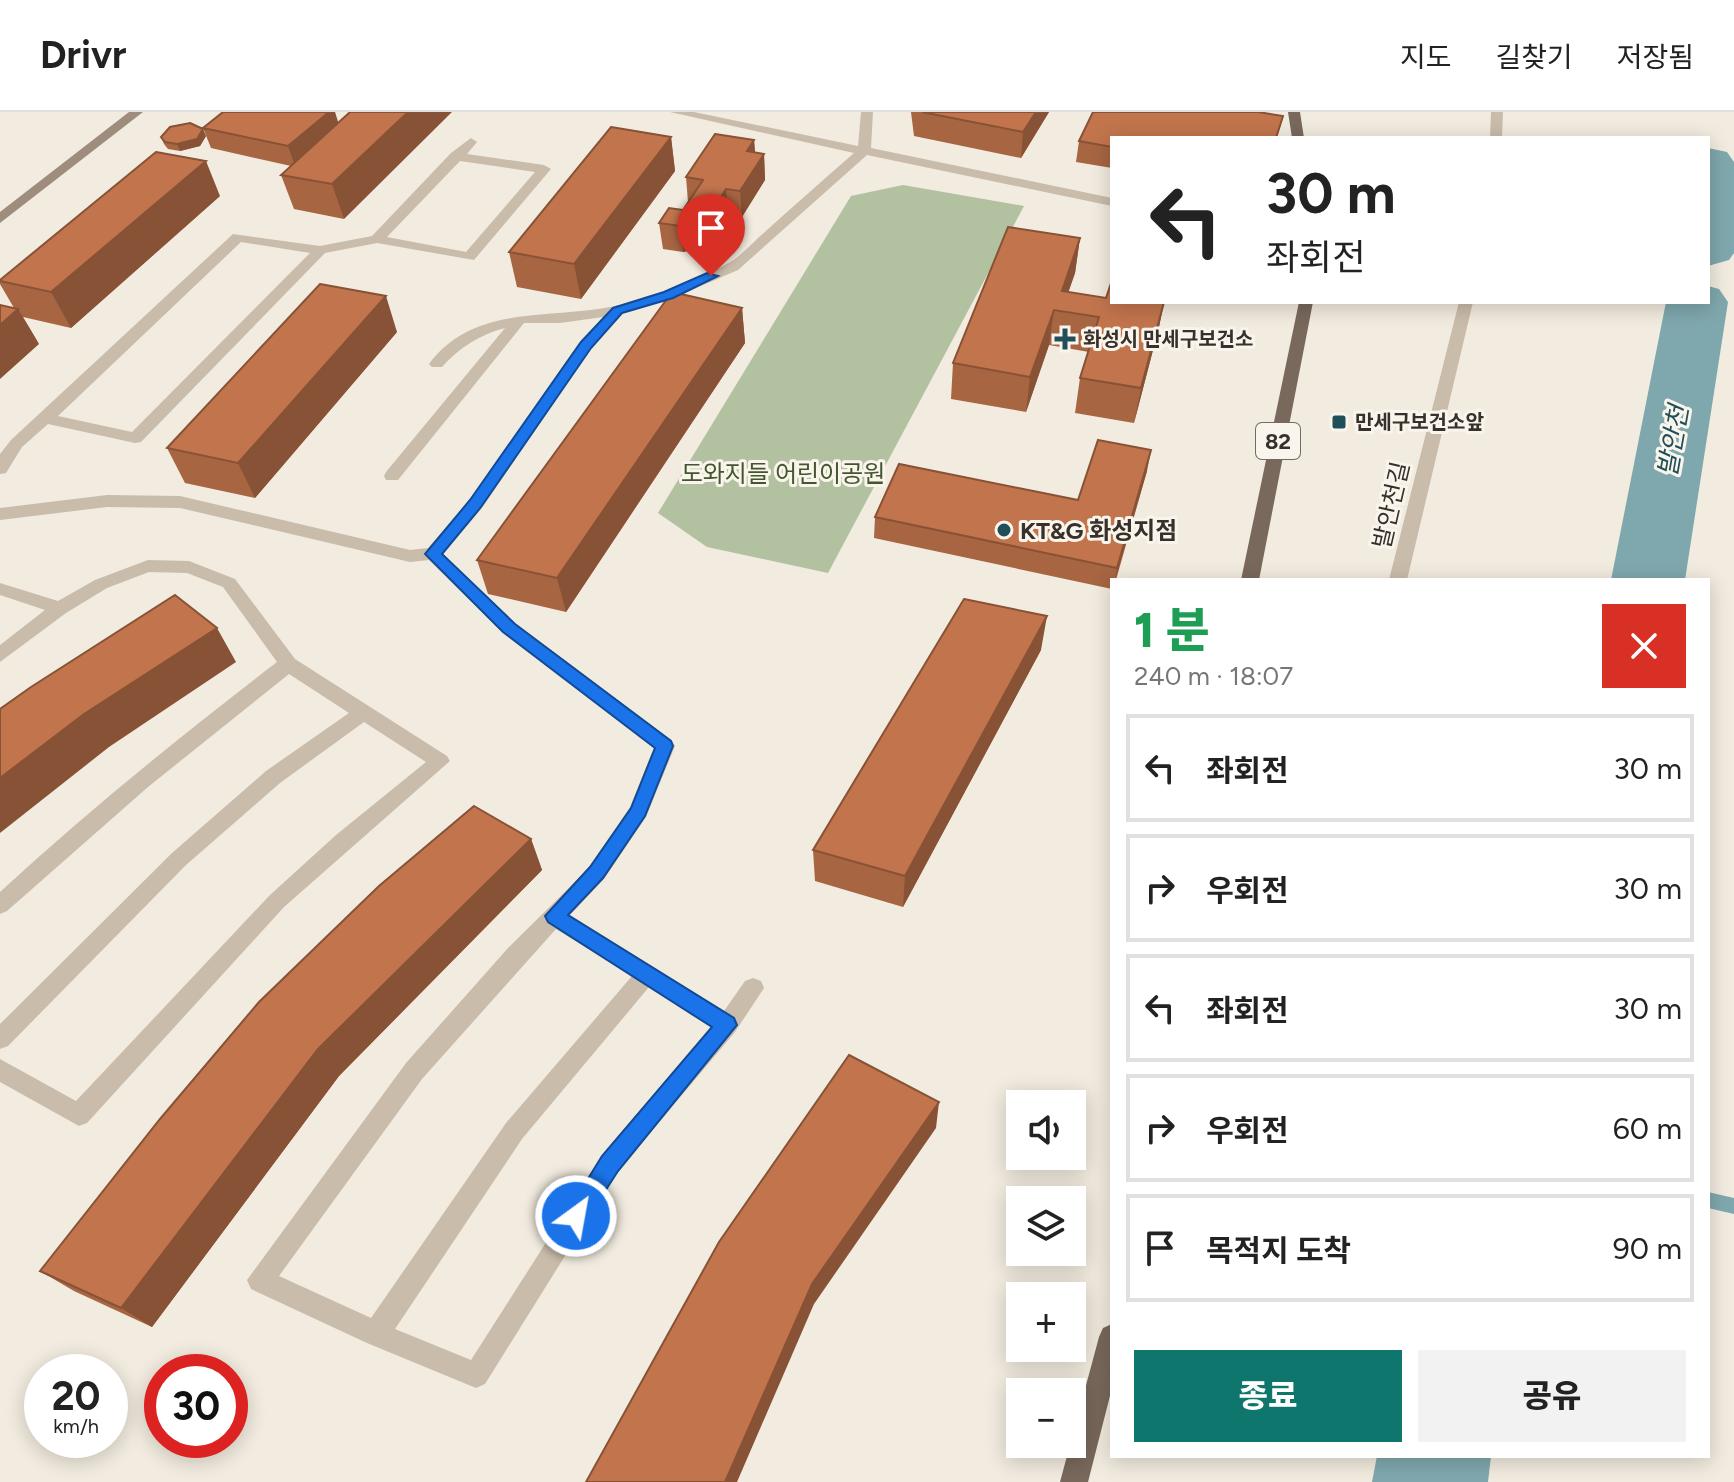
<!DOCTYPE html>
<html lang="ko">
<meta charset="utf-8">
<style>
body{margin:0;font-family:Figtree,"Noto Sans KR",sans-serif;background:#f2f2f2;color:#222;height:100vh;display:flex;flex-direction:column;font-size:30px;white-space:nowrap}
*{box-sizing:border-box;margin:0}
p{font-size:26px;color:#767676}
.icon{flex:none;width:44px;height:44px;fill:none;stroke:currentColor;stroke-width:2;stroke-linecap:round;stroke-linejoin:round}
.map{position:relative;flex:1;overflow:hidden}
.panel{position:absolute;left:1110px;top:466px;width:600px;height:880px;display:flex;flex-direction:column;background:#fff;border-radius:0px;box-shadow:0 4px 20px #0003}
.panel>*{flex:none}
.guide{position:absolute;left:1110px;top:24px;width:600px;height:168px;border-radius:0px;box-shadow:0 4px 20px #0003;background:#fff;color:#222;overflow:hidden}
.fabs{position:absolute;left:1006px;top:978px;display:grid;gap:16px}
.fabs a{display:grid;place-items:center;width:80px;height:80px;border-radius:0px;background:#fff;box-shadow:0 4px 20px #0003;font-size:40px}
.speed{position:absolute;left:24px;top:1242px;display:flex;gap:16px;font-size:40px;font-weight:700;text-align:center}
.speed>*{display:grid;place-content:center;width:104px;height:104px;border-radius:50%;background:#fff;box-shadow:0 4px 20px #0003;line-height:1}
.speed small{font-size:20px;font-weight:400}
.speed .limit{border:12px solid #d22;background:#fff;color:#111}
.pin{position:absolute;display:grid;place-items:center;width:68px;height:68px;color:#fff;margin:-82px -34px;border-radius:50% 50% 50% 0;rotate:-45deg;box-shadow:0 0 8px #0007}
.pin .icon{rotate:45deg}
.me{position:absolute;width:88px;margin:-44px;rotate:32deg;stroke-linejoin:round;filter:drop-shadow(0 0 6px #0008)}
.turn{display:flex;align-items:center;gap:28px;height:168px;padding:0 24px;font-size:36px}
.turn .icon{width:104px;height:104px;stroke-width:2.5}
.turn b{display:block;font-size:56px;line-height:68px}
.round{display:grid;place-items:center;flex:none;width:84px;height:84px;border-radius:0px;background:#f2f2f2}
.overview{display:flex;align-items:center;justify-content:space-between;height:136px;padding:0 24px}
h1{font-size:48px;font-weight:800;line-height:60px;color:#1e9e55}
.primary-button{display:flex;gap:16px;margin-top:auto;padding:16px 24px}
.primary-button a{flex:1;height:92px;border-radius:0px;background:#0f766e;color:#fff;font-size:32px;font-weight:800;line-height:92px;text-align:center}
.primary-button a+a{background:#f2f2f2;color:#222}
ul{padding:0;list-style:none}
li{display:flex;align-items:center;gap:24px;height:108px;margin:0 16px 12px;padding:0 8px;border:4px solid #e0e0e0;border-radius:0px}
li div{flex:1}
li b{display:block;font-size:30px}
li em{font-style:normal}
header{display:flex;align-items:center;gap:48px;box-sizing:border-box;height:112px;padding:0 40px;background:#fff;border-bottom:2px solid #e0e0e0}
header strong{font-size:38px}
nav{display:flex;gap:44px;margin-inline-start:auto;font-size:28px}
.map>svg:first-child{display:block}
</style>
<header>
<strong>Drivr</strong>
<nav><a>지도</a><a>길찾기</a><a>저장됨</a></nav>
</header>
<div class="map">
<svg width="1734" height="1370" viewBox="0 0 1734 1370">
<rect width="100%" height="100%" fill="#f2ebdf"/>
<path fill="#b2c19f" d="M903,73L1024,94L828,461L707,435L658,401L851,84Z"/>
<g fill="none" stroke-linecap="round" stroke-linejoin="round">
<path fill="#7fa8ae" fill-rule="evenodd" d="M1708,1080L1734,1086V1102L1708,1096Z"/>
<path fill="#7fa8ae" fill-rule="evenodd" d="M1708,36L1727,40L1734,50V141L1729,148L1708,154Z
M1708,174L1719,177L1728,190L1685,468H1611L1666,190H1708Z
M1377,1344H1491L1488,1370H1372Z"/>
<path fill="#cabcab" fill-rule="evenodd" d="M670,0H694L858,34L861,0H873L871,36L1112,86V94L867,43L738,158L673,186L622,201L591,236L482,396L443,442L515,511L672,629L675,634L646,705L604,767L570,803L724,899L745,869L753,866L761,869L764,876L735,920L618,1059L485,1272L476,1276L367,1231L251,1177L247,1168L406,951L508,836L590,755L630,695L654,636L503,521L429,448L410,450L180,396L107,395L0,408V396L107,383L180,384L410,438L428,436L470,388L581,230L603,205L560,211H524L398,368H386L384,364L386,360L505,216C479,223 460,235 442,255H432L429,252C474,191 551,208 615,194C653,185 691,171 725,153C740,146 754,129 767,118C796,92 825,66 854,41ZM556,817L632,864L506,1011L371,1206L279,1164L422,967ZM649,875L711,915L602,1043L471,1248L395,1217L522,1027Z
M1491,0H1503L1502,26H1490Z
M471,26L477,30L467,42L544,53L551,57L474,148L377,131L325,141L141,330L135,331L48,312L22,335L6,361L0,362V342L11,328L233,122L320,134L372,124L451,41ZM460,49L535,60L466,140L387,125ZM241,130L310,141L132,320L58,304Z
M1459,190H1473L1407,468H1389Z
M148,448L189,449L235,467L295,547L447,644L450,649L284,795L87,1011L79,1014L0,970V947L76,989L270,783L336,723L426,650L364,610L280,671L186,753L8,934L0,937V912L172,741L266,659L349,601L289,562L148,675L7,799L0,802V780C89,698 182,623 277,550L223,475L187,461L149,460L107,476L66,501L0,550V533L45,498L0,483V471L58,489L95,468Z"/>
<path fill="#9e8c7c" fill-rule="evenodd" d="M129,0H143L0,111V100Z"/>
<path fill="#79695c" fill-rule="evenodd" d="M1288,0H1300L1304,26H1292Z
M1299,190H1313L1259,468H1241Z
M1112,1212V1276L1088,1370H1060L1099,1225L1103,1216Z"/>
</g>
<path fill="#a76542" d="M335,0L344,107L294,97L281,63L291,54L211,36L203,16Z
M911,0H1049L1021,46L914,24Z
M206,24L200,34L180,39L168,37L164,32L161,25Z
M671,25L675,59L581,187L517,175L509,140Z
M1112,26V56L1076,50L1079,29Z
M754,28L755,40L764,42L765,68L742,105L728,103L709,134L683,140L663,137L659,111L683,98L688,90L686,65Z
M220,84L71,216L23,205L39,232L14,196L0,172V168Z
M1080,126L1075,161L1068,180L1106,186L1164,190L1159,215L1134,311L1075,301L1080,266L1089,240L1049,233L1026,300L951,287L953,251Z
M742,196L745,231L566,500L488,482L477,448Z
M397,220L255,386L185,371L167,336Z
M1147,359L1116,468H1112V477L874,426L875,405L1078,388Z
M1041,538L903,795L815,769L813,738Z
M531,727L542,758L339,964L152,1215L74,1179L40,1159Z"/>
<path fill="#885236" d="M329,0H335L340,16L295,54L288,34Z
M408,0H452L344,107L332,72Z
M1036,0H1049L1021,46L1023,20Z
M203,17L206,24L200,34L180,39L177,32Z
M671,25L675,59L581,187L574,152Z
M754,28L756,54L764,42L765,68L742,105L740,79L747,39Z
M206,49L220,84L71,216L51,180Z
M726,77L728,103L709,134L683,140L680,114Z
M1080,126L1075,161L1062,199V179Z
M386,184L397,220L255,386L238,351Z
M1164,190L1159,215L1134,311L1141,276Z
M742,196L745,231L566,500L557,466Z
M18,197L39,232L0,267V213Z
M1054,198L1049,233L1026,300L1030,265Z
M1151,338L1147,359L1115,468L1117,456Z
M1047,504L1041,538L903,795L905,764Z
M217,516L236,550L109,635L0,721V666L84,602Z
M531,727L542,758L339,964L152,1215L121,1196L318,937Z
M939,990L936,1016L814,1192L737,1370H725L812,1172Z"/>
<path fill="#c2754d" stroke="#885236" stroke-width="2" d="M223,0H329L288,34L203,16Z
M350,0H408L332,72L281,63Z
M922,0H1036L1023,20Z
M1093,0H1258L1283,4L1276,26H1112V35L1079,29Z
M190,11L203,17L197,27L177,32L165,30L161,25L170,15Z
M611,15L671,25L574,152L509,140Z
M715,22L754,28L747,39L764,42L740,79L726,77L706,108L680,114L659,111L669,96L683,98L703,68L686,65Z
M156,40L206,49L51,180L0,169V168Z
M1008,115L1080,126L1062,179L1106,186L1111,171L1112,190H1164L1141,276L1080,266L1099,205L1054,198L1030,265L953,251Z
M320,172L386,184L238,351L167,336Z
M672,180L742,196L557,466L477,448Z
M0,193L18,197L0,213Z
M1098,328L1151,338L1117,456L875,405L899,352L1078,388Z
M175,483L217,516L84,602L0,666V597L31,575Z
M964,487L1047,504L905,764L813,738Z
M474,694L531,727L318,937L121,1196L40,1159L160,1007L259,890L379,774Z
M849,943L939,990L812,1172L725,1370H586L719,1130Z"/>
<path fill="#1a73e8" stroke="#114b97" stroke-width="2" d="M707,161L718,164L673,186L622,201L591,236L481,395L442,442L515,512L671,629L673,634L645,704L603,766L568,803L734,906L737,913L618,1059L584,1112L576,1115L568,1112L565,1104L602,1044L712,915L548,810L545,804L590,755L631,696L655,636L503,520L425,442L470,388L581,230L613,196L664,180Z"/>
<g fill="#214f59" stroke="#faf5ec" stroke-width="3">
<path d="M1061 215h8v8h8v8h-8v8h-8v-8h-8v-8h8z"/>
<rect x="1331" y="302" width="16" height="16" rx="4"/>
<circle cx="1004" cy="418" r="8"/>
</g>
<g text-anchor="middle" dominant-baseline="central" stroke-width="6" stroke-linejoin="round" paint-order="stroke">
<g font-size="20" font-weight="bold" fill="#38302a" stroke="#faf5ec" text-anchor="start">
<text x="1083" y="227">화성시 만세구보건소</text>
<text x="1355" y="310">만세구보건소앞</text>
</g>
<rect fill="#faf5ec" stroke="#726b64" stroke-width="2" x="1256" y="311" width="44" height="36" rx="6"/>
<g font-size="22" font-weight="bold" fill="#38302a">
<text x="1278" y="329">82</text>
</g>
<g font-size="24" fill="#43562e" stroke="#faf5ec">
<text x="783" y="361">도와지들 어린이공원</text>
</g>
<g font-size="24" fill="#38302a" stroke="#faf5ec">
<text transform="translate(1391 393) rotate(-77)">발안천길</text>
</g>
<g font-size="24" font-weight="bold" fill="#38302a" stroke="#faf5ec" text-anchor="start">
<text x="1020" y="418">KT&amp;G 화성지점</text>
</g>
<g font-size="26" font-style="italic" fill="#214f59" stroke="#faf5ec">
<text transform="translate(1673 329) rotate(-80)">발안천</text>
</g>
</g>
</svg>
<div class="fabs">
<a><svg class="icon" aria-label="sound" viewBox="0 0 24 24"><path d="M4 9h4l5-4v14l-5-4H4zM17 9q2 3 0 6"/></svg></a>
<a><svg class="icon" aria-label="layers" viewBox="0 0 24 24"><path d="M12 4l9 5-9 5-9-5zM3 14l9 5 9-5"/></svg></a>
<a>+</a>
<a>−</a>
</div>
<div class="speed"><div>20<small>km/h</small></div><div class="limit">30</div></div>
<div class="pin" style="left:711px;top:164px;background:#d93025"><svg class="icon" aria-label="arrive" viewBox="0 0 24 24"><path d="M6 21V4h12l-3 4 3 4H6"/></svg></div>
<svg class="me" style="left:576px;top:1104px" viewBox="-20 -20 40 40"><circle r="17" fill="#1a73e8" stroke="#fff" stroke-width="3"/><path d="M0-11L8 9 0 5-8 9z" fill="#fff"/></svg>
<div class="guide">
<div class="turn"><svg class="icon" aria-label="left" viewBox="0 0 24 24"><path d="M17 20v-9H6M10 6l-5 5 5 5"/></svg><div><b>30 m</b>좌회전</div></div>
</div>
<section class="panel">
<div class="overview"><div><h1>1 분</h1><p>240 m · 18:07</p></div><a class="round" style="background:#d93025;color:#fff"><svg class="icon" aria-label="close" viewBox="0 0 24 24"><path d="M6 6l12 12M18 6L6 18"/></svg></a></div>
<ul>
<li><svg class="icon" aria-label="left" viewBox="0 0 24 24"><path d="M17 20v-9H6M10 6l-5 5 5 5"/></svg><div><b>좌회전</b></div><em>30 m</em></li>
<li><svg class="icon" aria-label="right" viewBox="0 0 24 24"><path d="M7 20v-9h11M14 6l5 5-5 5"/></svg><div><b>우회전</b></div><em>30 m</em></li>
<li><svg class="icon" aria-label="left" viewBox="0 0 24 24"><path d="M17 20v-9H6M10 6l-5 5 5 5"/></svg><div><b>좌회전</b></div><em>30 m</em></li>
<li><svg class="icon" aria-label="right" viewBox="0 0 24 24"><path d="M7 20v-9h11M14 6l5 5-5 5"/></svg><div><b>우회전</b></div><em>60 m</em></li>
<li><svg class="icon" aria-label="arrive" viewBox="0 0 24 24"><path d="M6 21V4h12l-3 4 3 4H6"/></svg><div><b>목적지 도착</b></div><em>90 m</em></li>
</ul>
<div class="primary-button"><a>종료</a><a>공유</a></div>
</section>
</div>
